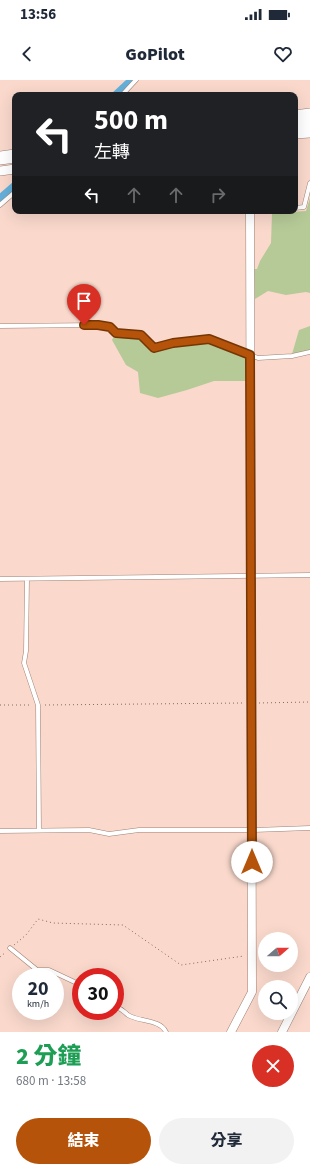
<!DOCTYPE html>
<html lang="zh-TW">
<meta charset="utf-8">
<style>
body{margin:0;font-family:"Source Sans 3","Noto Sans TC",sans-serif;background:#f2f2f3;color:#1f2937;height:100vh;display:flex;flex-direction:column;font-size:15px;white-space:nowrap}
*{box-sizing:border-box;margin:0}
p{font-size:13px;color:#747a83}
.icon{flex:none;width:22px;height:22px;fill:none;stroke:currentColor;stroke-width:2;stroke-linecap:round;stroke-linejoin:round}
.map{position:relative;height:952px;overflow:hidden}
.drawer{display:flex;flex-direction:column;background:#fff;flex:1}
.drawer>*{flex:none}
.banner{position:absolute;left:12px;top:12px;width:286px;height:122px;border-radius:8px;box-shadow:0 4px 16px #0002;background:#202124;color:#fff;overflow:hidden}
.needle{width:26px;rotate:70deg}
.fabs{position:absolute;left:258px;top:852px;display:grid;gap:8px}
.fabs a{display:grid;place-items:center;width:40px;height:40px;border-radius:50%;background:#fff;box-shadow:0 4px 16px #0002;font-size:20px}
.speed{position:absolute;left:12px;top:888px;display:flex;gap:8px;font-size:20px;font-weight:700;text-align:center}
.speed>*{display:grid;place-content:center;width:52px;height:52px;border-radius:50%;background:#fff;box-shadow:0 4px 16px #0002;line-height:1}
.speed small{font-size:10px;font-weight:400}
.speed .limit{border:6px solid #d22;background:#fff;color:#111}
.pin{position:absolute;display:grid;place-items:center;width:34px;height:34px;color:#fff;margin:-41px -17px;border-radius:50% 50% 50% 0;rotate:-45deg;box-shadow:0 0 4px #0007}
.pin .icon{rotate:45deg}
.me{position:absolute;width:44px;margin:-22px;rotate:0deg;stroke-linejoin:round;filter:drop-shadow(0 0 3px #0008)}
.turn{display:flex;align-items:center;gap:14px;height:84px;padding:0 16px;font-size:18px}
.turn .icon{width:52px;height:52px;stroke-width:2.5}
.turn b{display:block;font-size:28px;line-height:34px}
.lanes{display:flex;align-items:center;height:38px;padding:0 16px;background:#0003;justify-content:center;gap:20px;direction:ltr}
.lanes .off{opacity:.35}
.round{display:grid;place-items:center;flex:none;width:42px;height:42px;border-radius:21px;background:#f2f2f3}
.summary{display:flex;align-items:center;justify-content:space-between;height:68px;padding:0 16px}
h1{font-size:24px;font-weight:800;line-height:30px;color:#1e9e55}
.button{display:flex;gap:8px;margin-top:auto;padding:8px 16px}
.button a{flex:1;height:46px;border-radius:24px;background:#b45309;color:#fff;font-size:16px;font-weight:800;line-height:46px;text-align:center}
.button a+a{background:#f2f2f3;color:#1f2937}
.status{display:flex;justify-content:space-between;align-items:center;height:28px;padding:0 20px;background:#fff;direction:ltr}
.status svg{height:11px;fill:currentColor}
header{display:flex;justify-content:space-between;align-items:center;height:52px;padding:0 16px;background:#fff;font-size:18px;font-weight:800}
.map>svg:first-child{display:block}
</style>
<div class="status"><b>13:56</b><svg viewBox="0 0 49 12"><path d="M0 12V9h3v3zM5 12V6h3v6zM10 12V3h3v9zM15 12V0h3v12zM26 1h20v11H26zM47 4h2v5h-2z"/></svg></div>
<header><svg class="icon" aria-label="back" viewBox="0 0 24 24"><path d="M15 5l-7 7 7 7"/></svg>GoPilot<svg class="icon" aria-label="heart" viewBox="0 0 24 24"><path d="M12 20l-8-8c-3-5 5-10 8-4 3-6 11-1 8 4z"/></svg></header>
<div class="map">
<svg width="310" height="952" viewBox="0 0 310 952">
<rect width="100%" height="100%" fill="#fad9cc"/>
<path fill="#b5ca97" d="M310,118V213L306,212L286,215L268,211L255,219L254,189H257L260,181L271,163L272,133L273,131L290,132L306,131Z
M310,246V270L292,274L299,250Z
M114,256L141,259L153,272C170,266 195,259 212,264C224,268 236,274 248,278L247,301H214L187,310L158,318L140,313L138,292L126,285L112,260Z"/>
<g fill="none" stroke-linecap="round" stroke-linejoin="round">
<path stroke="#64b0da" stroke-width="7" d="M115,15L129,2V0
M0,118L15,105"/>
<defs>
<path id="service" d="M122,15L136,0
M0,125L15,112
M295,128L304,127L310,103
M0,246L97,245L110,247L116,253L141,255L154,268L173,263L209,259L258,278L292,276L310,272
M0,499L310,495
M27,499L26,571L24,583L38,625L39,750
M0,751L89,750L109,754L139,750H251L310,748
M10,868L37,890H49L81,905
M115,927C123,929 123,931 128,935C139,942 160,939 166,952"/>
<path id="minor" d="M231,952L252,912V907L250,131
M282,952L310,897"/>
<path id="tertiary" d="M295,54L310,53
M0,91L15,89"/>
<path id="trunk" d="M295,37L310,35
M295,48L310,46
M0,78L15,76"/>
</defs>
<use href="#service" stroke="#9e8075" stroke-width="5"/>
<use href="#minor" stroke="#9e8075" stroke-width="9"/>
<use href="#tertiary" stroke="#9e8075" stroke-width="10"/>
<use href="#trunk" stroke="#9e8075" stroke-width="14"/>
<path stroke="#7f6b63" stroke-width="1" stroke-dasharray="1 3" stroke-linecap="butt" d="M259,623L310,622
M0,625H31
M45,625L243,623
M14,865L26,855L38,839L53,843L123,845L181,885L244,876
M0,877L6,872"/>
<use href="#service" stroke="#fff" stroke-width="4"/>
<use href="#minor" stroke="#fff" stroke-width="8"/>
<use href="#tertiary" stroke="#fff" stroke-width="9"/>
<use href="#trunk" stroke="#fff" stroke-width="13"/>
</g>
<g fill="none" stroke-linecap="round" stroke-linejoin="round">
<defs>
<path id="route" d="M84,245H98L110,247L116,253L141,255L154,268L173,263L209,259L250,275L252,782"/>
</defs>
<use href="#route" stroke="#753606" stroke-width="10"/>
<use href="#route" stroke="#b45309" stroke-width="7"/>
</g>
</svg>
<div class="fabs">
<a><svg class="needle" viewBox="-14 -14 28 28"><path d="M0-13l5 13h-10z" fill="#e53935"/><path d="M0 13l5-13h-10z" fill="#747a83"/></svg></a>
<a><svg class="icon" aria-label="search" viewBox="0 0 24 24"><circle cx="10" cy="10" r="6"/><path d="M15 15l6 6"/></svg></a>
</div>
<div class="speed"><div>20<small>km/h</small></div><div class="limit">30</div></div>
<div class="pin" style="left:84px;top:245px;background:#d93025"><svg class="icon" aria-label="arrive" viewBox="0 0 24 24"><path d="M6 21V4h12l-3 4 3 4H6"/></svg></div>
<svg class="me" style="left:252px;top:782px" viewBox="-20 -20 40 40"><circle r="19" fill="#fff"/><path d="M0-13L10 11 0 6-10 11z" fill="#b45309"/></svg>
<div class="banner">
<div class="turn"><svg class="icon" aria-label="left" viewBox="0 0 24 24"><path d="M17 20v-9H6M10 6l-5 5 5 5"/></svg><div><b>500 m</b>左轉</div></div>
<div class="lanes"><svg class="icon" aria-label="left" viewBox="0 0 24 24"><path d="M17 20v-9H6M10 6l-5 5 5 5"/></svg><svg class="icon off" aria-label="ahead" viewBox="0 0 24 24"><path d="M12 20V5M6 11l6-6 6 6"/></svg><svg class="icon off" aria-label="ahead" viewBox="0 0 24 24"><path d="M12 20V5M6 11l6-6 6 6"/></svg><svg class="icon off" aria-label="right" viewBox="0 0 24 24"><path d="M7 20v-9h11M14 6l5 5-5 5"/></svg></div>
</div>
</div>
<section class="drawer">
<div class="summary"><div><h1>2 分鐘</h1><p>680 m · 13:58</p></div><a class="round" style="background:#d93025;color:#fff"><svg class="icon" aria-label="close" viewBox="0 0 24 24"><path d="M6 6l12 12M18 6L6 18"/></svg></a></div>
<div class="button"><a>結束</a><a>分享</a></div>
</section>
